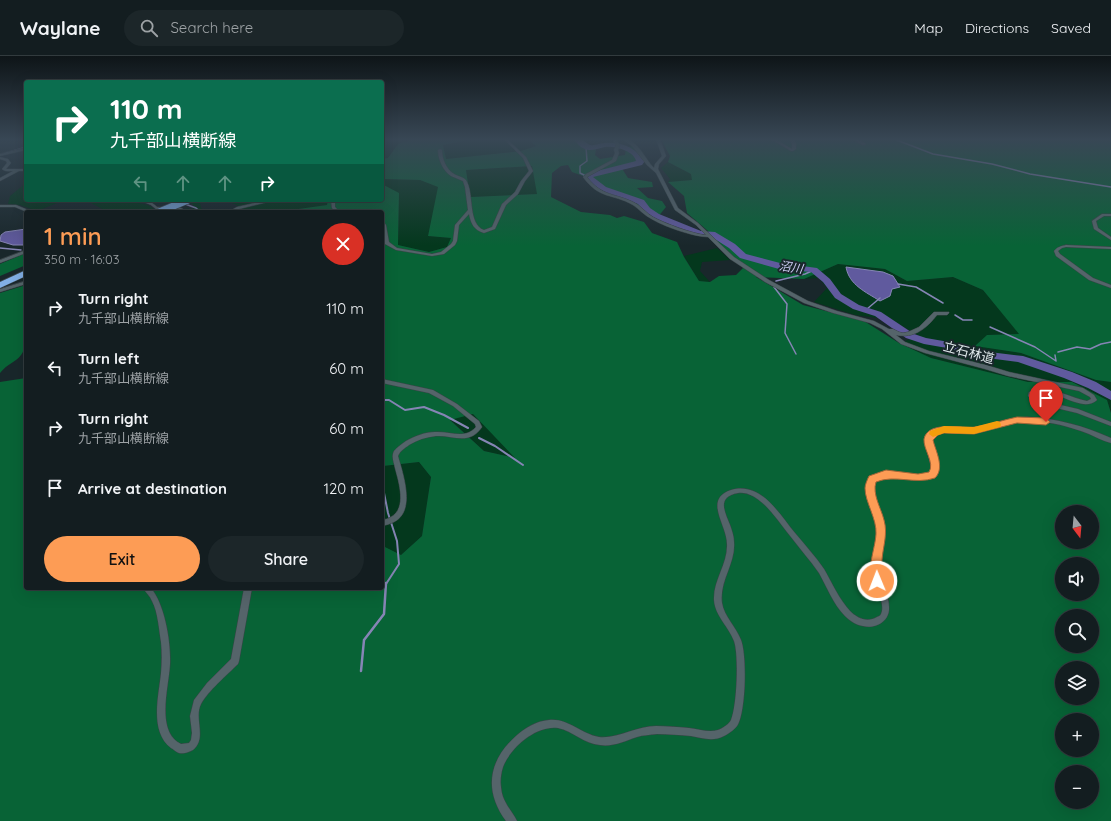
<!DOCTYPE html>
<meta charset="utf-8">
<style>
body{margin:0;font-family:Quicksand,"Noto Sans JP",sans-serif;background:#1c2629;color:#f1f3f6;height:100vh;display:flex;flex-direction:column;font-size:15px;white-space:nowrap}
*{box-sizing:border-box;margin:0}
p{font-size:13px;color:#9da2a5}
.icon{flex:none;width:22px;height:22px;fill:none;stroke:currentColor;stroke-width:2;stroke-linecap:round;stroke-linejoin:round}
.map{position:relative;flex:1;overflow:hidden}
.side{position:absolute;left:24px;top:154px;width:360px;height:380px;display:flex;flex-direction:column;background:#131d20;border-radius:4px;box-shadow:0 4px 16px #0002,0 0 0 1px #323b3e}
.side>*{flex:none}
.top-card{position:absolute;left:24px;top:24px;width:360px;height:122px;border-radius:4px;box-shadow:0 4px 16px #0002,0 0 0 1px #323b3e;background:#0b6e4f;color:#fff;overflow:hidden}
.needle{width:26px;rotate:164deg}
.tools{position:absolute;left:1055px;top:449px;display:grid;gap:8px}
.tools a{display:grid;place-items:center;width:44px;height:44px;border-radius:50%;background:#131d20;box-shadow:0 4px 16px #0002,0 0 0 1px #323b3e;font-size:20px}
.pin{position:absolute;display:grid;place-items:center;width:34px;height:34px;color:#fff;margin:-41px -17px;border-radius:50% 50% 50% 0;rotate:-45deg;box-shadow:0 0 4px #0007}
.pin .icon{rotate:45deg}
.me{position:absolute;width:44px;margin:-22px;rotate:359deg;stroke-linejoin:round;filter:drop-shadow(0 0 3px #0008)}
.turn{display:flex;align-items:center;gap:14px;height:84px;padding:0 20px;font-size:18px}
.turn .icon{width:52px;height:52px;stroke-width:2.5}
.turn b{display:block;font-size:28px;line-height:34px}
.lanes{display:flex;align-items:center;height:38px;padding:0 20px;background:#0003;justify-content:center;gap:20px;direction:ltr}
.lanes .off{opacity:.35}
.round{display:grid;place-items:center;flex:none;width:42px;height:42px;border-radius:21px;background:#1c2629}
.summary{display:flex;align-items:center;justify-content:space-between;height:68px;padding:0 20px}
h1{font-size:24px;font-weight:600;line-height:30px;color:#fd9c55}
.button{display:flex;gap:8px;margin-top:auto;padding:8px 20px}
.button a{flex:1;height:46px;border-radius:24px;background:#fd9c55;color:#111;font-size:16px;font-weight:600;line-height:46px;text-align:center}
.button a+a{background:#1c2629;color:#f1f3f6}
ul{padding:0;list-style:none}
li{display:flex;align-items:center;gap:12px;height:60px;padding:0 20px}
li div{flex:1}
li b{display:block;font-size:15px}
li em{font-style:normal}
header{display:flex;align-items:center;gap:24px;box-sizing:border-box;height:56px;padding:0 20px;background:#131d20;border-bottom:1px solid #323b3e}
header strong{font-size:19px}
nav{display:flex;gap:22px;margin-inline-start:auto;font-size:14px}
.search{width:280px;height:36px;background:#1c2629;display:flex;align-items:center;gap:10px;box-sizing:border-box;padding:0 14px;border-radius:22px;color:#9da2a5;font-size:15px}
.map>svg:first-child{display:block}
</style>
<header>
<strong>Waylane</strong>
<div class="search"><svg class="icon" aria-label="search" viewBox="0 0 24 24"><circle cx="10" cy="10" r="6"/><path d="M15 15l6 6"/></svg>Search here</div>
<nav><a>Map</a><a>Directions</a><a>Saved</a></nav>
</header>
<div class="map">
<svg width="1111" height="765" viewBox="0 0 1111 765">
<rect width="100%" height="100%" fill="#19272b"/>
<path fill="#04381d" d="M382,83H413L398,88L388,102L382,103V96L386,90L382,89Z
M465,83H528L537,90L521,95L446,103L443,89L464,86Z
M668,106L691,118L693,124L668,126L670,123L661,112Z
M532,110L538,138L470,141L466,114Z
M382,123L420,124L439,131L428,180L452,182L447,191L429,196L398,189L399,138L382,128Z
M26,127V144H136L138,147L148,149L156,154L152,156H108L91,147L65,144L37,155L20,149L8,148L10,140Z
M181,144H210L200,146L201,152L208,156H178L188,152L193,155V148Z
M221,144H328L327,149L277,156H244L235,148Z
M717,192L730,204L702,206L700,215L710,226L699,225L684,200Z
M838,208L885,213L907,225L953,221L983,234L1020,278L987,279L976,290L1021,297L1096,324L1111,326V356L1107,344L1072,326H1028L931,302L899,287L919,280L874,253L878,262L855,259L814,246L827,232L819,222L804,223Z
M473,358L516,402L484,395L450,363Z
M419,406L431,421L422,480L401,499L382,490V407L383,410Z"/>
<path fill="#086336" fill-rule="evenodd" d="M413,83H465L464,85L443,89L446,103L521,95L536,90L528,83H584L586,89L596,93L595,99L600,103L625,99L626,92L632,90L640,97L644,104L621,111L628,122L652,126L653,131L637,132L648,142L662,145L666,151L657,162L642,154L635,145L610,139L599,134L586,121L572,116L568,109L561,110L552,117L551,141L581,156L610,159L617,162L624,160L644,166L652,177L677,186L684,201L699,225L710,226L719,220L736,219L743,212L708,175L687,157L684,140L668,126L692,124L691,118L668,106L670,100L661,83H1111V326L1096,324L1021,297L975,290L987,279L1019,278L983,234L953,221L907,225L885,213L838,208L804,223L756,221L803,249L864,265L899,287L931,302L1028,326H1072L1107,344L1111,357V765H0V326L26,322V532H382V487L383,490L401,499L422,480L431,421L419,406L383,410L382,407V156H277L327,149L328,144H382V128L399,137L398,189L429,196L447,191L451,182L428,180L438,131L420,124L382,123V103L388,102L398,88ZM532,110L537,138L470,141L466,114ZM473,358L515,402L484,395L450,364ZM1062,456H1092V486H1062ZM1062,508H1092V538H1062ZM1062,560H1092V590H1062ZM1062,612H1092V642H1062ZM1062,664H1092V694H1062ZM1062,716H1092V746H1062Z
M26,197V209L0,220V208Z
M26,229C26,243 29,291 21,299C15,307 8,307 0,317V237Z"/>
<path fill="#605a9e" stroke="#8685b5" d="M26,173V189H13L0,185L1,179L5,176Z
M846,211L883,216L893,220L900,231L892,233L890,240L880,245C866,236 849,229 846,211Z"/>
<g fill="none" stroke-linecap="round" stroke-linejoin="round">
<path stroke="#8685b5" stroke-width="1.5" d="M894,83L933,98L992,108L1030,118L1111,131
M6,97L26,91
M584,119L580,117V110L587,105L586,91
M185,148L196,152L201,156
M0,192L21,194
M776,225L805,218L814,214
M898,228L916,231L943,247
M774,231L787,248L785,277L796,298
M867,253L880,242
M955,259L963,264H972
M990,271L1035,291L1056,305L1055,299
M1058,296L1077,291L1090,293L1101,288L1111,286"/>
<path stroke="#8685b5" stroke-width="2" d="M382,344H389L405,354L424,351L444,359L468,372
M479,382L495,390L523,409
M382,427L388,457L397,485L399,508L386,528"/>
<path stroke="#8685b5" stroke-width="2.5" d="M361,615L364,584L384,558L386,527"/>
<path fill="#605a9e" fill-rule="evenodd" d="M574,83H581L590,89C595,90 600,87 605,87C621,85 636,92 645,105L642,109L593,121L606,131L644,144L650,152L659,158L701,175L715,176L735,188L746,198L780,207L817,212L830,223L841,238L859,249L881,256L914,278L926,282L949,286L973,294L1023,300L1072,316L1096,326L1111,335V344L1088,332L1064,322L1018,306L972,300L947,292L924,288L906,282L875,260L853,253L835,242L823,226L811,216L779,213L740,202L729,192L710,180L697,179L653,162L644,156L638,148L600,135L587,125L584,120L585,118L636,105C634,95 615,90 605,91C599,92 595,94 589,94C582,93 578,89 574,83Z"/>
<defs>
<path id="street" d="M504,83H507L526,101L533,115L525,125L518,138L506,149L495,173L484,177C474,174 471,168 469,158L459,169L457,185L455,189L444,198L432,200L396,194L385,188L382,165H383L386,169L389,186L397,192L432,198L441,196L451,188L453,185L455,169L468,154L465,131L463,125C459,123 455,122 451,120C443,115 438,103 438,94L440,93L442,94C442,103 446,113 454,118C459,121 465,121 467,126C474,140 468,168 484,174L492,171L502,148L515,136L521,125L529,115L523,102Z
M612,83H615L620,89L618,94L619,97L616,105L587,121C602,141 616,137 635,147C642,151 646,157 653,161C664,167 693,178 706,179L696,169L675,154L656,117L647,109L632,90L622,83C638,83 644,102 654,112L655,108L662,100L656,83H660L666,100L659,108L658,113L678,152L698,167L734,201L769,224L808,245L837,255L874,265L889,273H893L899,276L903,277L908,276L919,271L934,256H949V257L947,259H937C927,272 914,283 896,279L905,286L929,295L986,309L1009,316L1083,332L1094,339L1097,344C1085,355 1066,341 1053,338C1046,337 1040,337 1034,338V339L1039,344L1078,353L1111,366V370L1077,357L1035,347L1028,340L1029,336C1052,329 1065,340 1087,345L1091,343L1090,341L1079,335L1008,320L985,313L925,297L901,288L882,273L870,267L833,257L804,247L765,226L730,203L708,181C694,181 662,170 650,162C644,159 639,153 633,149C612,137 600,144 583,121L586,118L612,104L615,97L614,94L616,89Z
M771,83H775L792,93V88L790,83H794L796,88V93L793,95H791Z
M852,83H857L866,88L863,89Z
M26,92V94L0,100V98Z
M0,101L8,103L11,107L6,113H26V115H19L0,125V122L13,115C9,115 5,116 2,113L7,107L6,105L0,103Z
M139,144C146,144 152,146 157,151H161L171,147L183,153L177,156H171L178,153L171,150L162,153H156L151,149Z
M269,144H276L239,153L233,156H228L237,151Z
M331,144H335V151L340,156H336L332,152Z
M0,149H16L33,156H27L15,151H0Z
M1102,158H1111V160H1104L1096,165L1098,172L1111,181V184L1094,173L1092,165Z
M1066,189L1111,191V193L1066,191L1062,192L1058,195L1060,198L1093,222L1111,229V232L1089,224L1056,200L1054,195C1057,191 1061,190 1066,189Z
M26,194V197L0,207V204Z
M26,225V228L0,236V233Z
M382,323L433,334L457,348L479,365L482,371C469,390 454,379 436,380C426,381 417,384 409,389C405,392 400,395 398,400C403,418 416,455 394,466C390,468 386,469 382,470V464C385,463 388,463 391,461C407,452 399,427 395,412C394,406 391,401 394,395C397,391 402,388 406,385C415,380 425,376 435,376C451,375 464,384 476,371L475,368L453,350L429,337L382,327Z
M1027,361C1056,362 1084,370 1111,382V387C1103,385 1096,381 1089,378C1066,369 1041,363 1017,366C1001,368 986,377 970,377C961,378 937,372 932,382C928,393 941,407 937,418C918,431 897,417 874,425C868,439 881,453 883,467C886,483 880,499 880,515C881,527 889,539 889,551C890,565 876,573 863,570C856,569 850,565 845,560C833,548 827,531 819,517C810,504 800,493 791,481C779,467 760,434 738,437C716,441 725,456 730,469C732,475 734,480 734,486C736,507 719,525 722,547C724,560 736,571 741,584C747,599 746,657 737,670C734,674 728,678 724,680C713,686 702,682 691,680C680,679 668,678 657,678C650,679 643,679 637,681C625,685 613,691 600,689C584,688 573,675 558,672C536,669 510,692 503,711C501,717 500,725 501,731C502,746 511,753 517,765H506C484,735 488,705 516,680C525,672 536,665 549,664C568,662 581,678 599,681C617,683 637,670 656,670C667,670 678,671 689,672C698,673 709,677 718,674C723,672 729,668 731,664C737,650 739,599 734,585C729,571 715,560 714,544C713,524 728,508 727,488C727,469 703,443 731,434C761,425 779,458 795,477C805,489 815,500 824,513C832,527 839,543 850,555C857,562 867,567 877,561C880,560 881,559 882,555C884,544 874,527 872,515C873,500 879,484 877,469C874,451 861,440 870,421C891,414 901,418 922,419L928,418L932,415C931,405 922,387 928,379C936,367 958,373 969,373C982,372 994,367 1006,364C1013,362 1020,362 1027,361Z
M143,532H151C165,549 171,587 170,608C169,629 158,666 174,683C176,685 179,687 181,688L189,687L191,684L192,677L190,660L194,644L207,627L231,603L244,532H252L239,605L238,608C227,619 208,635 201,648C194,662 206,680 195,692C192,696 183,698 179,697C176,696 173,693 171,692C149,675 159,639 161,617C162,606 162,596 161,586C159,574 158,556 152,545C150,540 146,537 143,532Z"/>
<path id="highway" d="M26,214V220L0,232V226Z"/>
</defs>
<use href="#street" stroke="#394347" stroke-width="1"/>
<use href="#highway" stroke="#394347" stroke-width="1"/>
<use href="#street" fill="#55646a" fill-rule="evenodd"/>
<use href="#highway" fill="#82afe5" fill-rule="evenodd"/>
<defs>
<path id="highway-bridge" d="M159,156L188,144"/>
</defs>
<use href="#highway-bridge" stroke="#394347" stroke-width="8" stroke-linecap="butt"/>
<use href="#highway-bridge" stroke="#82afe5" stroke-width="7"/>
</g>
<linearGradient id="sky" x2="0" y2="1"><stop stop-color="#0e1518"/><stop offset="0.44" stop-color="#384755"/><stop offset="1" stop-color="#384755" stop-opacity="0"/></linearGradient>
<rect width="1111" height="190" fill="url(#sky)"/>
<path fill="#fd9c55" stroke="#a46537" d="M1017,361L1046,362L1050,366L1046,369L1017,367L974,378L944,377L938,379L933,384C936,396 945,412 935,422C915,429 895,418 876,426C872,438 881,452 884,464C888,478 883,490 882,504C881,512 884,521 881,528L877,530L873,528C866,513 875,494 876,478C877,463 865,446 865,432C865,429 867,424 869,420L886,414L918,418L929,416C935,407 923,393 924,383C928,364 962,373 975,371C989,369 1003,364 1017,361Z"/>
<path fill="#f59e0b" d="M997,365L1000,366L1001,369L1000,371L974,378L944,377L933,381L929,378L930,375L944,370L974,371Z"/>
<g text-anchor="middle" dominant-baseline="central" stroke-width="4" stroke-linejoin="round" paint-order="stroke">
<g font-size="12" font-style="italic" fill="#cecdf4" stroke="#19272b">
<text transform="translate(791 211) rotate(8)">沼川</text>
</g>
<g font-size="13" fill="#e0e8eb" stroke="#19272b">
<text transform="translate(969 296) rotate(15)">立石林道</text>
</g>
</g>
</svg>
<div class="tools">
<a><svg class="needle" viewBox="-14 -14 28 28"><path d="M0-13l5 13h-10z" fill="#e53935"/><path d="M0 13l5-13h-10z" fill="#9da2a5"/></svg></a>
<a><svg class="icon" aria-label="sound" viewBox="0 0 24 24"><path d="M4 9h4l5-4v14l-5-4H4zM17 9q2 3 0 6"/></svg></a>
<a><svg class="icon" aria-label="search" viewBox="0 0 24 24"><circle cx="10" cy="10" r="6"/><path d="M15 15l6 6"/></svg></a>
<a><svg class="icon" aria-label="layers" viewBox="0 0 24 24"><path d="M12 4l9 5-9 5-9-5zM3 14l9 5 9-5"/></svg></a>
<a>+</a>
<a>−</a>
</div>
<div class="pin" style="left:1046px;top:366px;background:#d93025"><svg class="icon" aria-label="arrive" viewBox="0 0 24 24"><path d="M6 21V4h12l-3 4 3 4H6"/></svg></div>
<svg class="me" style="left:877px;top:525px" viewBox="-20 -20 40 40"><circle r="17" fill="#fd9c55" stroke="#fff" stroke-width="3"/><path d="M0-11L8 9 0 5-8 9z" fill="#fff"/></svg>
<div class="top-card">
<div class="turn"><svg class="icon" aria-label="right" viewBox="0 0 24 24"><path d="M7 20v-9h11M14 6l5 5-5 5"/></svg><div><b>110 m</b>九千部山横断線</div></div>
<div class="lanes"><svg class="icon off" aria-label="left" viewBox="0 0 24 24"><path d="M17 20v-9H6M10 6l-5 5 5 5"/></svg><svg class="icon off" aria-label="ahead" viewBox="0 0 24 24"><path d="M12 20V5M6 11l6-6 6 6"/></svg><svg class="icon off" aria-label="ahead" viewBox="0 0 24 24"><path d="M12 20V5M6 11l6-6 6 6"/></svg><svg class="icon" aria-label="right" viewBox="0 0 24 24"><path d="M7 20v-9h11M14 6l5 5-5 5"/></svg></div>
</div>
<section class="side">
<div class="summary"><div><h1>1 min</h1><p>350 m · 16:03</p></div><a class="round" style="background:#d93025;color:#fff"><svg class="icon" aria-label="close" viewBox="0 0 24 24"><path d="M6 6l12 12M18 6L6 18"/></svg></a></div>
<ul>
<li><svg class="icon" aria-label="right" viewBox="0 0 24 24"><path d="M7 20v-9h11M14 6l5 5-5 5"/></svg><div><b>Turn right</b><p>九千部山横断線</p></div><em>110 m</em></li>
<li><svg class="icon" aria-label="left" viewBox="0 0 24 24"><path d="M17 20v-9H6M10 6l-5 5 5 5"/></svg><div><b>Turn left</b><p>九千部山横断線</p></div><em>60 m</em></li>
<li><svg class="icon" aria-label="right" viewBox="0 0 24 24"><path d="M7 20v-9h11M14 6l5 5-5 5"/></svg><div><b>Turn right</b><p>九千部山横断線</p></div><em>60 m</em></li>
<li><svg class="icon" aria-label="arrive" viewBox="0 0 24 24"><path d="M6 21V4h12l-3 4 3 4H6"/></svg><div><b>Arrive at destination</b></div><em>120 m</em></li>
</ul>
<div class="button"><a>Exit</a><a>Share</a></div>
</section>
</div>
